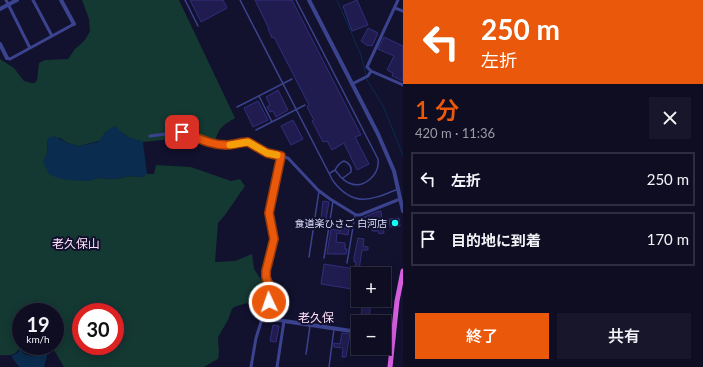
<!DOCTYPE html>
<html lang="ja">
<meta charset="utf-8">
<style>
body{margin:0;font-family:Lato,"Noto Sans JP",sans-serif;background:#17162a;color:#f1f3f6;height:100vh;display:flex;flex-direction:column;font-size:15px;white-space:nowrap}
*{box-sizing:border-box;margin:0}
p{font-size:13px;color:#9b9ca5}
.icon{flex:none;width:22px;height:22px;fill:none;stroke:currentColor;stroke-width:2;stroke-linecap:round;stroke-linejoin:round}
.map{position:relative;flex:1;overflow:hidden}
.drawer{display:flex;flex-direction:column;background:#0e0d22;width:300px}
.drawer>*{flex:none}
.hud{background:#ea580c;color:#fff;overflow:hidden}
.buttons{position:absolute;left:351px;top:267px;display:grid;gap:8px}
.buttons a{display:grid;place-items:center;width:40px;height:40px;border-radius:0px;background:#0e0d22;box-shadow:0 2px 10px #0003,0 0 0 1px #2e2d40;font-size:20px}
.speed{position:absolute;left:12px;top:303px;display:flex;gap:8px;font-size:20px;font-weight:700;text-align:center}
.speed>*{display:grid;place-content:center;width:52px;height:52px;border-radius:50%;background:#0e0d22;box-shadow:0 2px 10px #0003,0 0 0 1px #2e2d40;line-height:1}
.speed small{font-size:10px;font-weight:400}
.speed .limit{border:6px solid #d22;background:#fff;color:#111}
.pin{position:absolute;display:grid;place-items:center;width:34px;height:34px;color:#fff;margin:-17px;border-radius:8px;box-shadow:0 2px 6px #0006}
.me{position:absolute;width:44px;margin:-22px;rotate:357deg;stroke-linejoin:round;filter:drop-shadow(0 0 3px #0008)}
.turn{display:flex;align-items:center;gap:14px;height:84px;padding:0 12px;font-size:18px}
.turn .icon{width:52px;height:52px;stroke-width:2.5}
.turn b{display:block;font-size:28px;line-height:34px}
.round{display:grid;place-items:center;flex:none;width:42px;height:42px;border-radius:0px;background:#17162a}
.headline{display:flex;align-items:center;justify-content:space-between;height:68px;padding:0 12px}
h1{font-size:24px;font-weight:600;line-height:30px;color:#ea580c}
.primary-button{display:flex;gap:8px;margin-top:auto;padding:8px 12px}
.primary-button a{flex:1;height:46px;border-radius:0px;background:#ea580c;color:#fff;font-size:16px;font-weight:600;line-height:46px;text-align:center}
.primary-button a+a{background:#17162a;color:#f1f3f6}
ul{padding:0;list-style:none}
li{display:flex;align-items:center;gap:12px;height:54px;margin:0 8px 6px;padding:0 4px;border:2px solid #2e2d40;border-radius:0px}
li div{flex:1}
li b{display:block;font-size:15px}
li em{font-style:normal}
main{display:flex;flex:1;min-height:0}
.map>svg:first-child{display:block}
</style>
<main>
<div class="map">
<svg width="403" height="367" viewBox="0 0 403 367">
<rect width="100%" height="100%" fill="#12112e"/>
<path fill="#143832" fill-rule="evenodd" d="M82,0H179L235,118C222,126 219,127 215,142L192,134L181,138L143,142L131,139L118,130L107,131L99,141L79,146L67,143L60,138H48L47,154L43,163L88,181L97,178L115,179L130,176L142,177L147,174H154L156,165L191,167L231,181L240,179L245,186L225,215L218,223L215,262L235,261L252,254L254,269L265,285L261,314L247,303L234,307L232,309L228,320L218,337L219,352L218,359L204,367H64L54,350L35,356L24,353L22,350H18C14,357 7,355 0,355V59L14,68L24,81L32,83H35L37,80L39,63L45,60L68,59L75,49L85,40L90,31L89,19ZM21,312H55V346H21ZM81,312H115V346H81Z"/>
<path fill="#0a2c4e" d="M115,126L126,136L143,142L147,174L142,177L130,176L115,179L97,178L88,181L67,180L58,178L49,174L43,162L47,154L48,138L54,136L67,143L79,146L98,142L107,131Z
M21,349L24,354C33,357 40,355 48,352L44,367H19L11,356L16,354Z"/>
<g fill="none" stroke-linecap="round" stroke-linejoin="round">
<path stroke="#0a2c4e" stroke-width="1" d="M337,0L361,55L366,75
M366,78L383,106L403,155"/>
</g>
<path fill="#201c50" stroke="#322e7c" d="M190,0H223L227,8L201,22Z
M255,0H292L361,135L355,137L369,164L357,170L344,143L332,150L327,141L323,142L312,121L314,120L307,107L309,105L274,37L272,38L268,29H269Z
M357,0L368,25L352,31L343,6Z
M368,28L378,33L372,46L368,45V46L361,41Z
M384,37L403,46V81L392,76L393,73L387,70L394,56L378,49Z
M278,90L288,110L276,117L273,111L270,112L267,107L270,105L266,97Z
M258,101L268,120L253,127L244,108Z
M293,120L303,139L291,145L281,126Z
M323,201L329,202L326,219H328L327,227L320,226Z
M381,211L384,233L379,234L378,231H372V224L367,226L366,221H364L362,218L376,212Z
M399,218L400,226L390,227L389,219Z
M342,228L349,229L348,235L337,233L336,242L345,243V249H347L346,254H327L331,229L341,231Z
M358,238L364,239L363,246L368,247V250H362L359,270L376,272L375,274H358V290L321,284L324,264L355,269L356,262H354V257Z
M279,297H283V307L280,306L279,310L273,309L274,299H279Z
M363,302L371,303L369,317L377,318V322H360Z
M273,325L279,326L276,342L270,341Z
M342,333L350,334L346,357H342L343,348L334,347V343L340,344Z
M361,348H384L383,353L361,350Z"/>
<g fill="none" stroke-linecap="round" stroke-linejoin="round">
<path stroke="#3b438e" stroke-width="1.5" d="M185,0L198,26
M240,0L333,181C354,208 371,200 398,189
M296,0L378,159C380,174 364,190 349,183C343,181 339,175 335,170L330,173
M259,96L272,122
M237,107L292,79
M256,130L305,105
M335,170C337,166 339,163 344,161C349,163 352,166 351,172L343,178
M309,257L319,191
M324,258L333,201
M347,263L355,215
M306,354L310,326
M329,367L334,329"/>
<path stroke="#3b438e" stroke-width="3" d="M6,0L30,48
M33,0L52,36
M398,0L367,67L371,71L403,85
M395,8L403,11
M7,58L10,59L74,24
M352,84L368,76L371,71
M150,136L182,132L196,138L219,144H232L248,142L267,153L288,158L318,190L330,199L356,215H360L400,199
M262,319L284,321L277,367
M251,367L256,338L262,319L269,302L270,289L266,277L267,271L274,239L269,213L281,156"/>
<path stroke="#3b438e" stroke-width="4" d="M61,0L74,24
M309,0L378,134L394,171L403,211
M0,9L17,0
M0,44L7,58
M284,321L358,332
M384,336L394,337"/>
<path stroke="#d85fe0" stroke-width="5" d="M390,367L397,301L403,271"/>
</g>
<g fill="none" stroke-linecap="round" stroke-linejoin="round">
<defs>
<path id="route" d="M182,132C196,137 210,145 226,145C234,145 241,142 248,142L267,153L281,156L269,213L274,239L266,271V277L270,288L269,302"/>
</defs>
<use href="#route" stroke="#983908" stroke-width="10"/>
<use href="#route" stroke="#ea580c" stroke-width="7"/>
<path stroke="#f59e0b" stroke-width="7" d="M230,145L248,142L267,153L277,155"/>
</g>
<circle fill="#0afff5" stroke="#12112e" stroke-width="1.5" cx="395" cy="223" r="4"/>
<g text-anchor="middle" dominant-baseline="central" stroke-width="4" stroke-linejoin="round" paint-order="stroke">
<g font-size="10" fill="#dedfff" stroke="#12112e" text-anchor="end">
<text x="387" y="223">食道楽ひさご 白河店</text>
</g>
<g font-size="12" fill="#ffe0f8" stroke="#12112e">
<text x="76" y="243">老久保山</text>
<text x="316" y="317">老久保</text>
</g>
</g>
</svg>
<div class="buttons">
<a>+</a>
<a>−</a>
</div>
<div class="speed"><div>19<small>km/h</small></div><div class="limit">30</div></div>
<div class="pin" style="left:182px;top:132px;background:#d93025"><svg class="icon" aria-label="arrive" viewBox="0 0 24 24"><path d="M6 21V4h12l-3 4 3 4H6"/></svg></div>
<svg class="me" style="left:269px;top:302px" viewBox="-20 -20 40 40"><circle r="17" fill="#ea580c" stroke="#fff" stroke-width="3"/><path d="M0-11L8 9 0 5-8 9z" fill="#fff"/></svg>
</div>
<section class="drawer">
<div class="hud">
<div class="turn"><svg class="icon" aria-label="left" viewBox="0 0 24 24"><path d="M17 20v-9H6M10 6l-5 5 5 5"/></svg><div><b>250 m</b>左折</div></div>
</div>
<div class="headline"><div><h1>1 分</h1><p>420 m · 11:36</p></div><a class="round"><svg class="icon" aria-label="close" viewBox="0 0 24 24"><path d="M6 6l12 12M18 6L6 18"/></svg></a></div>
<ul>
<li><svg class="icon" aria-label="left" viewBox="0 0 24 24"><path d="M17 20v-9H6M10 6l-5 5 5 5"/></svg><div><b>左折</b></div><em>250 m</em></li>
<li><svg class="icon" aria-label="arrive" viewBox="0 0 24 24"><path d="M6 21V4h12l-3 4 3 4H6"/></svg><div><b>目的地に到着</b></div><em>170 m</em></li>
</ul>
<div class="primary-button"><a>終了</a><a>共有</a></div>
</section>
</main>
